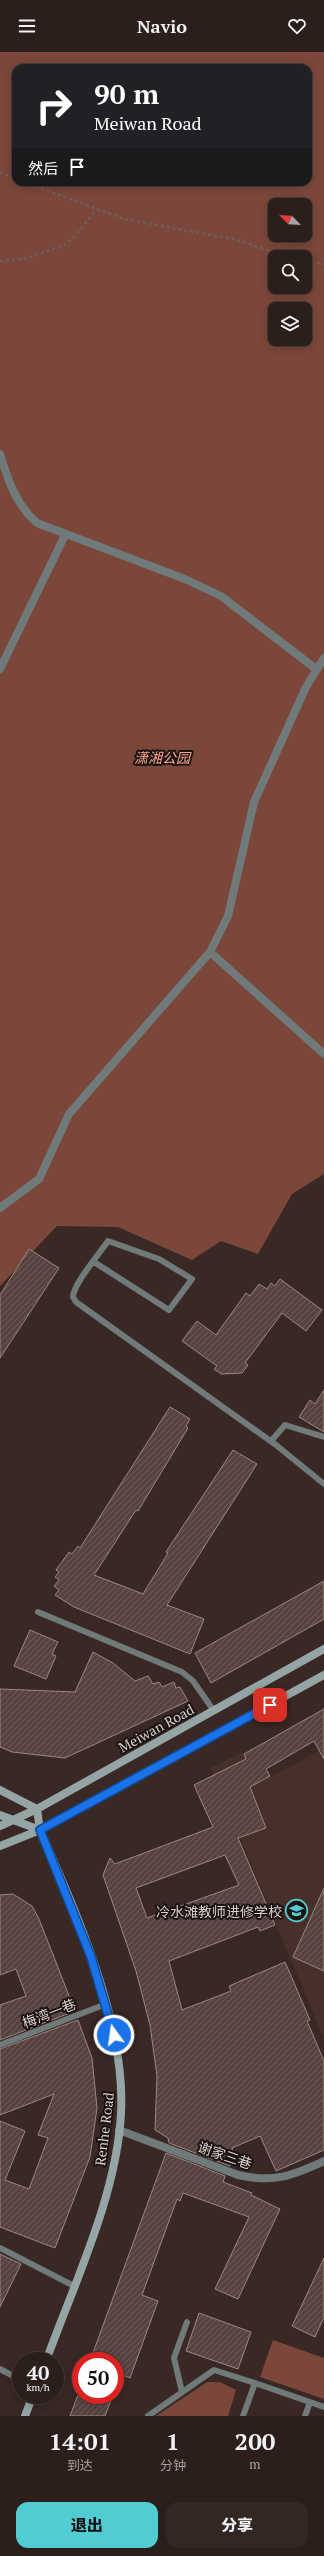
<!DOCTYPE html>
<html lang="zh">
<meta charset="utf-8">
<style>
body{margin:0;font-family:"PT Serif","Noto Sans SC",serif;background:#332724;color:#f1f3f6;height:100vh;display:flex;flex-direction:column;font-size:15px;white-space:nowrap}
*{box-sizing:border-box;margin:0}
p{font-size:13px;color:#a6a2a3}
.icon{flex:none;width:22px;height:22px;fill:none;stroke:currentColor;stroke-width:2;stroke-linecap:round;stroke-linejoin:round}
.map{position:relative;height:2364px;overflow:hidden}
.sheet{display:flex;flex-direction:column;background:#2b1e1b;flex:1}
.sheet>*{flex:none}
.top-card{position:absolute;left:12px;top:12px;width:300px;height:122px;border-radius:12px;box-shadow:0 2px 10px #0003,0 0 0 1px #473c3a;background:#202124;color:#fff;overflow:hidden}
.needle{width:26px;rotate:294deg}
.buttons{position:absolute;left:268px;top:146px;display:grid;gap:8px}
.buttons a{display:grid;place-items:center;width:44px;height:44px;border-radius:8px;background:#2b1e1b;box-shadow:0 2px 10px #0003,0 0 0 1px #473c3a;font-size:20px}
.speed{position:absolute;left:12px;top:2300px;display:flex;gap:8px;font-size:20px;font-weight:700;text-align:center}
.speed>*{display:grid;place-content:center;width:52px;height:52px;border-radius:50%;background:#2b1e1b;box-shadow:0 2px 10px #0003,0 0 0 1px #473c3a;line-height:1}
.speed small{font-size:10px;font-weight:400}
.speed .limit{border:6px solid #d22;background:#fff;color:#111}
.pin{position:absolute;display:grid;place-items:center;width:34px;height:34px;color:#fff;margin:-17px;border-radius:8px;box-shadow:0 2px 6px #0006}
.me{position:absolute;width:44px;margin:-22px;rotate:346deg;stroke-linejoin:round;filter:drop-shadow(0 0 3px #0008)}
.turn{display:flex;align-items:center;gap:14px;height:84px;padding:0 16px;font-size:18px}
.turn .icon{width:52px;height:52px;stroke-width:2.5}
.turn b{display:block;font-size:28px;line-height:34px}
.then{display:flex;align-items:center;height:38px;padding:0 16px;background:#0003;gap:8px;font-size:15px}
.eta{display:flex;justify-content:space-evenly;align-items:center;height:68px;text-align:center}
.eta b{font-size:24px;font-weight:800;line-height:28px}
.cta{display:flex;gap:8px;margin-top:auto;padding:8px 16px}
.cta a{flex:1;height:46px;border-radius:12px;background:#51ccd2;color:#111;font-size:16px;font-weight:800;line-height:46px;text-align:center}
.cta a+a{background:#332724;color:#f1f3f6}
header{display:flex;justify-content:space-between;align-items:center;height:52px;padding:0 16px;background:#2b1e1b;font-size:18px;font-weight:800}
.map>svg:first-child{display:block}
</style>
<header><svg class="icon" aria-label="menu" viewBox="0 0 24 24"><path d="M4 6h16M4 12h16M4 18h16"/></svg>Navio<svg class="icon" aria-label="heart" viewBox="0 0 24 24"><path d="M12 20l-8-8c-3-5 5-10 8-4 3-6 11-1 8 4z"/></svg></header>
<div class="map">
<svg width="324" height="2364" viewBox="0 0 324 2364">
<defs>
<pattern id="building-hatch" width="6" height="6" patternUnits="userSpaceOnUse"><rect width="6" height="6" fill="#56433f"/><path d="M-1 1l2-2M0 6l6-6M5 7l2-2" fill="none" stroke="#6e5d5a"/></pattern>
</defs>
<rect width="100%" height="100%" fill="#392824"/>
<path fill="#48302a" d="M324,1696V1987L211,1716L243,1700L259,1731Z"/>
<path fill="#7b473a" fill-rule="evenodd" d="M0,0H324V1122L292,1142L258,1202L221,1189L192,1208L118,1175L57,1174L0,1234ZM16,16H308V130H16ZM275,153H305V183H275ZM275,205H305V235H275ZM275,257H305V287H275Z
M273,2288L324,2306V2347L260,2325Z
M207,2330H220L236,2338L228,2364H156Z"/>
<path fill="url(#building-hatch)" stroke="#9c8782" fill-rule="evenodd" d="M29,1197L59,1216L0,1306V1243Z
M280,1227L322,1258L306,1279L282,1261L245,1311L248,1313L242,1321L221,1322L214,1317L217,1314L182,1289L197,1269L216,1283L246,1241L250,1244L259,1232L267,1237L271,1231L275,1234Z
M324,1338V1380L299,1365L310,1348L315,1352Z
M170,1355L190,1367L186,1374L188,1376L138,1459L136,1458L94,1523L143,1542L168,1501L166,1500L233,1398L257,1412L167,1553L204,1567L190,1602L74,1555L55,1543L59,1538L54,1534L59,1528L55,1525L59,1520L56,1518L69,1500L72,1502L78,1494L80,1496Z
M324,1529V1567L211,1631L195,1601Z
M30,1578L58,1590L52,1602L56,1604L46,1627L14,1614Z
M93,1600L113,1611L135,1629L148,1624L153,1632L159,1630L162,1635L174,1630L176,1636L180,1635L188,1649L65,1706L12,1700L0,1695V1637L75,1640Z
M324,1657V1707L314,1689L266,1717L270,1724L250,1735L266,1776L238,1786L275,1873L260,1879L258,1875L169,1909L182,1958L231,1939L229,1934L285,1910L310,1968L307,1969L324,2009V2098L276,2119L260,2084L232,2096L234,2103L230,2114L169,2091L168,2086L155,2078L157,2024L150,1973L136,1919L103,1823L110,1806L115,1812L213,1775L194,1733L246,1707L244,1702ZM225,1803L239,1833L147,1866L136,1836Z
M324,1836V1919L293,1905Z
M13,1842L32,1854L39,1867L75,1959L0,1988V1953L26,1944L16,1917L0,1923V1843Z
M78,1968L92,2006L97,2056L90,2105L55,2196L0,2175V2069L25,2079L5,2128L29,2137L48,2086L38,2083L54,2042L0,2063V1997Z
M166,2101L225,2124L223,2130L252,2141L251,2143L280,2157L238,2247L215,2237L249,2165L183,2141L180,2149L177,2147L142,2243L158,2249L130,2326L115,2320V2309H90Z
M0,2202L21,2212L0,2255Z
M324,2206V2265L315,2285L292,2274Z
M199,2261L251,2280L238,2317L186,2299Z
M78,2343H113L105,2364H70Z"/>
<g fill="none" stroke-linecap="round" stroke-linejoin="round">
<path stroke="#6d5e5b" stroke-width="2.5" stroke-dasharray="3 3" stroke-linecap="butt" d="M0,120L16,127
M24,130L124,167L238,188L288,205
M305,208L324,212
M0,209L27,206L67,192L97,158"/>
<path stroke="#707a7a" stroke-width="6" d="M94,1210L169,1258L192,1227L159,1207L108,1189C100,1201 73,1232 73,1245L76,1250L276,1393L324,1432
M271,1389L285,1373L324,1385
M38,1560L182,1620L193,1629L214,1659
M0,1993L106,1952
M0,2196L74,2234
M0,2317L21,2328
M182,2340L174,2306L187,2270
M148,2364L214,2318L255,2331
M243,2364L255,2331L324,2355
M305,2364L310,2350"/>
<path stroke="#707a7a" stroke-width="8" d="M0,402C8,428 16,453 37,471L185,527L221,544L316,617
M324,606L306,635L254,750L228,864L210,900L324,1002
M0,617L65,483
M0,1156L39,1127L69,1062L210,900
M119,2078L238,2123C273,2131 292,2124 324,2109"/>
<path stroke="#95a5a6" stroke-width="8" d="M0,1738L37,1757
M37,1757L40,1778C76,1860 126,1971 121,2061C117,2143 74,2232 46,2309
M0,1763L40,1778
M0,1774L37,1757L324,1597
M0,1794L40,1778L324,1623
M25,2364L33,2343"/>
</g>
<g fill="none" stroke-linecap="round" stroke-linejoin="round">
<defs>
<path id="route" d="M114,1983L91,1905L40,1778L270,1653"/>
</defs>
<use href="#route" stroke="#114b97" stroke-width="10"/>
<use href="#route" stroke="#1a73e8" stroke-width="7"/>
</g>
<defs>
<symbol id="school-ring" viewBox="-11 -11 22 22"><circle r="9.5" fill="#1b1311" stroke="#51ccd2" stroke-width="1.5"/><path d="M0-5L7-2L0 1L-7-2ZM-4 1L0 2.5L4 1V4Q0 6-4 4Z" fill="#51ccd2"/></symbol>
</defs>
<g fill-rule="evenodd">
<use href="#school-ring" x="284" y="1846" width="25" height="25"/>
</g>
<g text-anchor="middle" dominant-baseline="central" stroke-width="4" stroke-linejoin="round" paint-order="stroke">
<g font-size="14" font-style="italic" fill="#fca691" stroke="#1b1311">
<text x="162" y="705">潇湘公园</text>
</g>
<g font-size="14" fill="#dacfcc" stroke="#1b1311">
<text transform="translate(156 1676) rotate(-29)">Meiwan Road</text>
<text transform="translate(49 1961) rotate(-21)">梅湾一巷</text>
<text transform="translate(104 2077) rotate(-83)">Renhe Road</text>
<text transform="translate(225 2103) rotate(19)">谢家三巷</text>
</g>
<g font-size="14" fill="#dacfcc" stroke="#1b1311" text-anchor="end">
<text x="282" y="1859">冷水滩教师进修学校</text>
</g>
</g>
</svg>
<div class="buttons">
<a><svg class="needle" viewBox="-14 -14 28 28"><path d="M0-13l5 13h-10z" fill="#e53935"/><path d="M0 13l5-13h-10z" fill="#a6a2a3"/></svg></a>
<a><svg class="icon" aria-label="search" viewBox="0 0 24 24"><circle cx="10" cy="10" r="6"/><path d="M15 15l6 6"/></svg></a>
<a><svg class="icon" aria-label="layers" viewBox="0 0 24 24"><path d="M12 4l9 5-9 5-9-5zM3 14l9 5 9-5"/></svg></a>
</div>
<div class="speed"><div>40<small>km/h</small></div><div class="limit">50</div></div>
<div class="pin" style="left:270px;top:1653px;background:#d93025"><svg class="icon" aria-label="arrive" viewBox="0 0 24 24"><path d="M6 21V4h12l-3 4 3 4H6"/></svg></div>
<svg class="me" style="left:114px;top:1983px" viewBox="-20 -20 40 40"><circle r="17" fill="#1a73e8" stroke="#fff" stroke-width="3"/><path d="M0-11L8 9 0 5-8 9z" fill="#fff"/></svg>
<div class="top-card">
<div class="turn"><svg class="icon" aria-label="right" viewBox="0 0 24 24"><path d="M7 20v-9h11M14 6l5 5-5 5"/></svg><div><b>90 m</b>Meiwan Road</div></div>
<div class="then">然后<svg class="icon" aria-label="arrive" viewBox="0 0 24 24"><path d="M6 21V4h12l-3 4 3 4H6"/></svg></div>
</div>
</div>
<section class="sheet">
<div class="eta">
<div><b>14:01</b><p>到达</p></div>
<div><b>1</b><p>分钟</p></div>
<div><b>200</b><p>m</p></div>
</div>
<div class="cta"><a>退出</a><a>分享</a></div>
</section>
